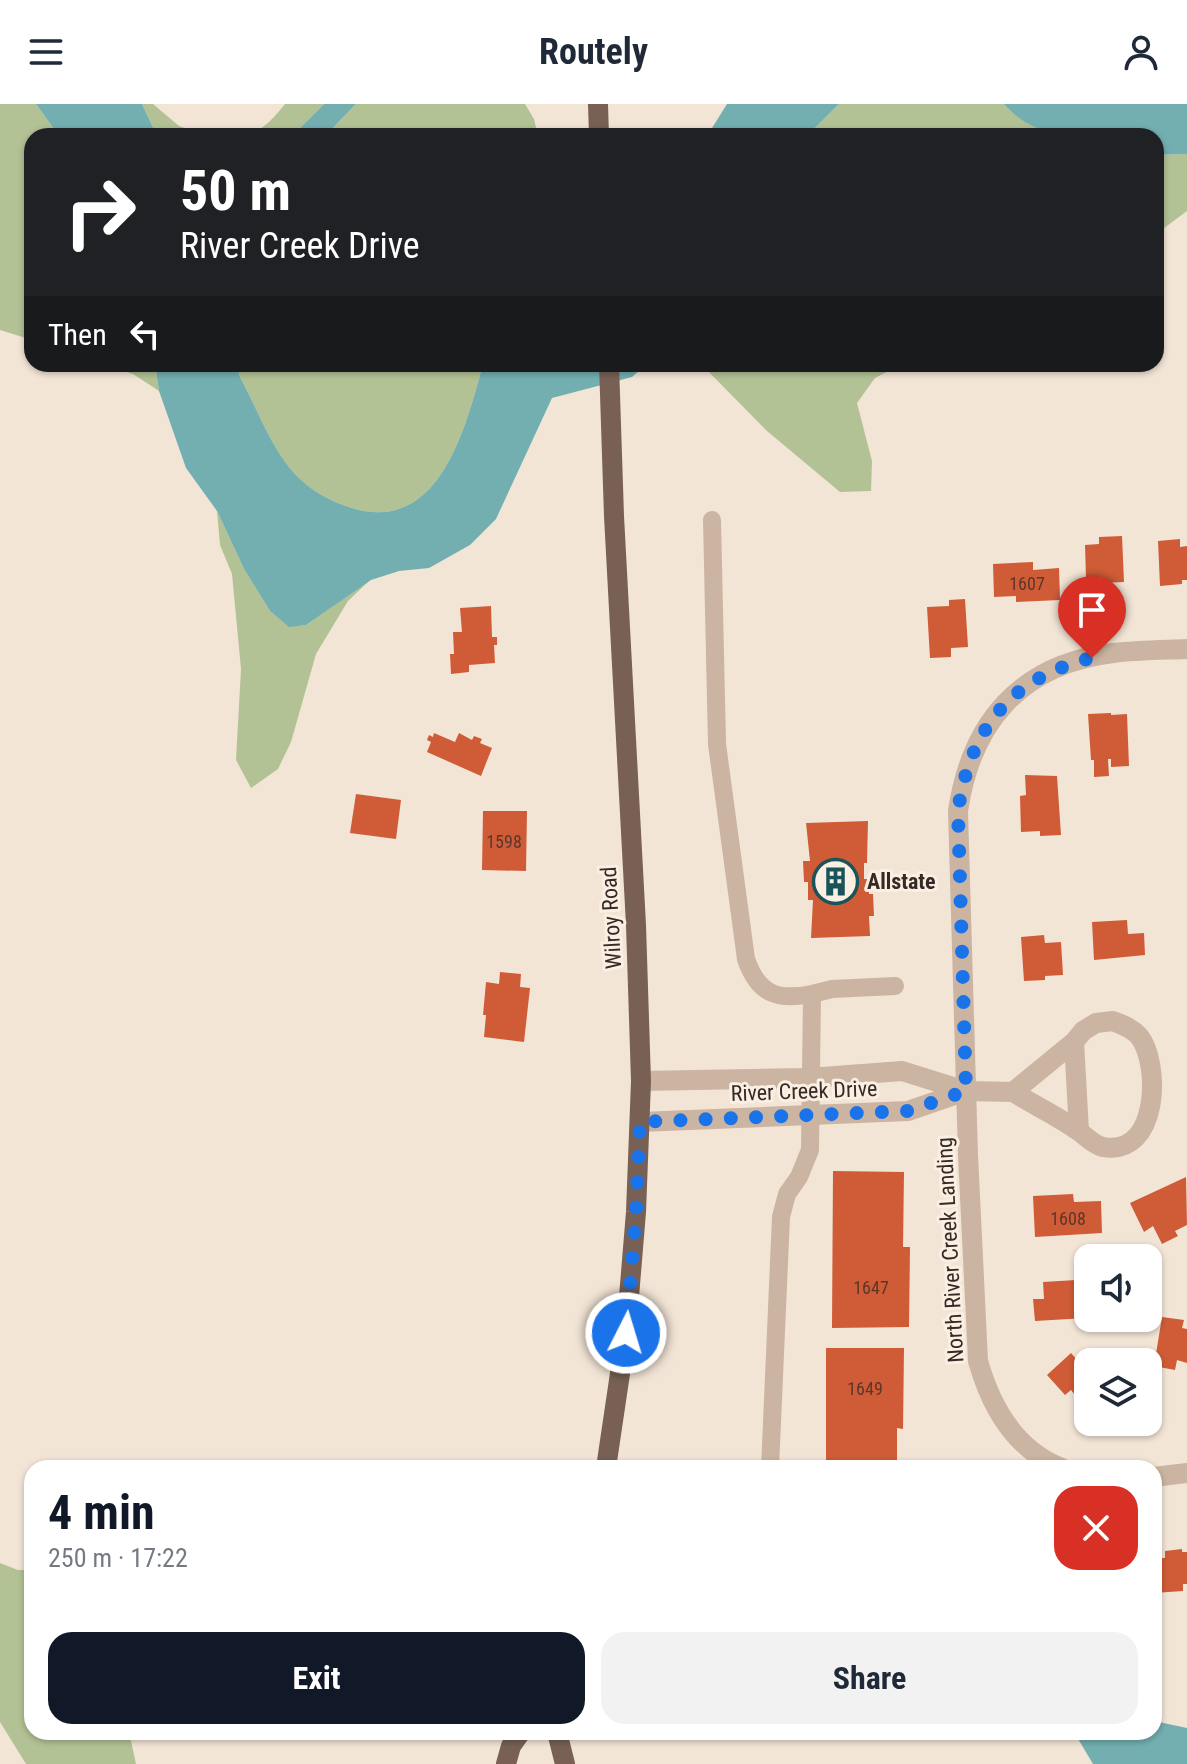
<!DOCTYPE html>
<meta charset="utf-8">
<style>
body{margin:0;font-family:"Roboto Condensed",sans-serif;background:#f2f2f3;color:#1f2937;height:100vh;display:flex;flex-direction:column;font-size:30px;white-space:nowrap}
*{box-sizing:border-box;margin:0}
p{font-size:26px;color:#747a83}
.icon{flex:none;width:44px;height:44px;fill:none;stroke:currentColor;stroke-width:2;stroke-linecap:round;stroke-linejoin:round}
.map{position:relative;flex:1;overflow:hidden}
.details{position:absolute;left:24px;top:1356px;width:1138px;height:280px;display:flex;flex-direction:column;background:#fff;border-radius:24px;box-shadow:0 2px 6px #0004}
.details>*{flex:none}
.guide{position:absolute;left:24px;top:24px;width:1140px;height:244px;border-radius:24px;box-shadow:0 2px 6px #0004;background:#202124;color:#fff;overflow:hidden}
.buttons{position:absolute;left:1074px;top:1140px;display:grid;gap:16px}
.buttons a{display:grid;place-items:center;width:88px;height:88px;border-radius:16px;background:#fff;box-shadow:0 2px 6px #0004;font-size:40px}
.pin{position:absolute;display:grid;place-items:center;width:68px;height:68px;color:#fff;margin:-82px -34px;border-radius:50% 50% 50% 0;rotate:-45deg;box-shadow:0 0 8px #0007}
.pin .icon{rotate:45deg}
.me{position:absolute;width:88px;margin:-44px;rotate:5deg;stroke-linejoin:round;filter:drop-shadow(0 0 6px #0008)}
.turn{display:flex;align-items:center;gap:28px;height:168px;padding:0 24px;font-size:36px}
.turn .icon{width:104px;height:104px;stroke-width:2.5}
.turn b{display:block;font-size:56px;line-height:68px}
.then{display:flex;align-items:center;height:76px;padding:0 24px;background:#0003;gap:16px;font-size:30px}
.round{display:grid;place-items:center;flex:none;width:84px;height:84px;border-radius:24px;background:#f2f2f3}
.head{display:flex;align-items:center;justify-content:space-between;height:136px;padding:0 24px}
h1{font-size:48px;font-weight:700;line-height:60px;color:#111827}
.action{display:flex;gap:16px;margin-top:auto;padding:16px 24px}
.action a{flex:1;height:92px;border-radius:24px;background:#111827;color:#fff;font-size:32px;font-weight:700;line-height:92px;text-align:center}
.action a+a{background:#f2f2f3;color:#1f2937}
header{display:flex;justify-content:space-between;align-items:center;height:104px;padding:0 24px;background:#fff;font-size:36px;font-weight:700}
.map>svg:first-child{display:block}
</style>
<header><svg class="icon" aria-label="menu" viewBox="0 0 24 24"><path d="M4 6h16M4 12h16M4 18h16"/></svg>Routely<svg class="icon" aria-label="person" viewBox="0 0 24 24"><circle cx="12" cy="8" r="4"/><path d="M4 21q1-7 8-7t8 7"/></svg></header>
<div class="map">
<svg width="1187" height="1660" viewBox="0 0 1187 1660">
<rect width="100%" height="100%" fill="#f2e5d6"/>
<path fill="#b3c295" d="M0,0H36L59,32H32V236L0,226Z
M142,0H153L179,22L207,32H157Z
M285,0H324L292,32H228C258,32 268,21 285,0Z
M356,0H525L534,15L538,32H325Z
M839,0H1004C1020,19 1041,24 1064,32H807Z
M1187,50V107L1156,130V51Z
M104,260H155L159,287L133,270Z
M236,260H483C466,322 440,431 352,404C330,397 311,387 295,370C271,344 257,304 240,273Z
M701,260H902L875,274L857,299L872,357L871,387L840,388L767,327Z
M217,407L244,465L270,507L289,522L306,521L370,476L348,497L316,550L291,638L278,665L251,684L236,656L241,565L232,470L220,441Z
M0,1459L18,1466H32V1628H125L131,1637L136,1660H26L0,1618Z"/>
<path fill="#73afb1" d="M36,0H142L157,32H59Z
M324,0H356L325,32H292Z
M727,0H839L807,32H707Z
M1004,0H1187V50L1156,51V32C1105,32 1040,43 1004,0Z
M155,260H236L240,273C257,304 271,344 295,370C311,387 330,397 352,404C440,431 466,322 483,260H647L632,273L552,294L496,415L470,441L429,464L399,467L371,476L306,521L289,523L270,507L244,465L217,407L186,364L159,287Z
M1154,1617L1187,1624V1660H1093L1074,1628H1154Z"/>
<path fill="#cf5c37" d="M1122,432L1124,478L1102,479L1101,473L1086,474L1085,441L1099,440V433Z
M1180,435V443L1187,442V476H1182V480L1160,482L1158,437Z
M1033,458V466L1059,464L1060,496L1016,498V492L994,493L993,460Z
M965,495L968,543L951,544V553L930,554L927,503L949,502V496Z
M491,502L492,533H497V541H494L495,559L469,561V568L451,570L450,550H454L453,528H462L460,504Z
M1111,609V611L1127,610L1129,662L1111,663V655H1108L1109,672L1094,673V656H1091L1088,610Z
M434,629L455,638L459,629L472,636L474,632L482,635L480,639L492,644L481,672L427,648L431,638L427,636L429,631L433,633Z
M1025,671L1057,672L1061,731L1040,732V727L1021,728L1020,692L1026,691Z
M356,690L401,696L396,735L350,729Z
M483,707H527L526,767L482,766Z
M868,717L867,759H864V775H869V790H873L874,812H869L870,832L811,834L813,796H808V778H804L803,757H810L806,719Z
M1127,816L1128,830L1144,829L1145,851L1094,856L1092,818Z
M1044,831L1045,839L1061,838L1063,871L1045,872V876L1024,877L1021,833Z
M500,868L521,870L520,883L530,884L524,938L484,933L486,911H483L486,878L499,880Z
M833,1067L904,1068L903,1143H910L909,1223L832,1224Z
M1186,1073L1187,1121L1175,1127L1178,1132L1162,1140L1153,1122L1144,1128L1130,1099Z
M1073,1090L1074,1098L1101,1097L1102,1129L1035,1133L1033,1092Z
M1076,1176V1193H1084L1086,1214L1035,1217L1033,1195H1044L1043,1178Z
M1162,1213L1184,1216L1182,1224L1187,1225V1259L1177,1256L1175,1266L1154,1262Z
M826,1244H904L903,1325L897,1324V1364H826Z
M1093,1246L1103,1257L1107,1253L1111,1258H1088V1307L1071,1286L1065,1291L1047,1271L1071,1249L1079,1258Z
M1182,1445V1448H1187V1480H1183V1487L1154,1489V1454H1165V1447Z"/>
<g fill="none" stroke-linecap="round" stroke-linejoin="round">
<path stroke="#cbb4a1" stroke-width="18" d="M712,416L717,640L746,855C758,890 777,897 812,890
M770,1364L781,1113L787,1090L799,1073L810,1046L812,890L832,885L895,882"/>
<path stroke="#cbb4a1" stroke-width="20" d="M1113,917C1123,921 1132,924 1139,932C1161,960 1159,1053 1103,1043C1092,1040 1086,1032 1077,1026C1057,1012 1034,1001 1013,988L1074,938L1083,927L1096,919Z
M1074,938L1079,1027
M641,977L809,974L902,967L966,987L1013,988
M640,1018L908,1007L966,987
M1062,1364C1015,1346 991,1303 978,1257L968,1051L958,707C971,618 1021,560 1113,549C1137,546 1162,546 1187,545
M1154,1373L1187,1369"/>
<path stroke="#786054" stroke-width="20" d="M598,0L599,32
M606,1364L626,1229L636,1108L641,977L636,821L614,412L609,260
M557,1628L565,1660
M506,1660L511,1642L521,1628"/>
</g>
<g fill="none" stroke-linecap="round" stroke-linejoin="round">
<path stroke="#1a73e8" stroke-width="14" stroke-dasharray="0 25.2" d="M626,1229L636,1108L640,1018L908,1007L966,987L958,707C970,625 1010,574 1092,554"/>
</g>
<defs>
<symbol id="building-ring" viewBox="-11 -11 22 22"><circle r="9.5" fill="#faefe2" stroke="#185459" stroke-width="1.5"/><path d="M-4-6H4V6H1V3H-1V6H-4ZM-2.5-4.3h1.7v1.8h-1.7ZM.8-4.3h1.7v1.8H.8ZM-2.5-1h1.7V.8h-1.7ZM.8-1h1.7V.8H.8Z" fill="#185459"/></symbol>
</defs>
<g fill-rule="evenodd">
<use href="#building-ring" x="810" y="752" width="51" height="51"/>
</g>
<g text-anchor="middle" dominant-baseline="central" stroke-width="6" stroke-linejoin="round" paint-order="stroke">
<g font-size="18" fill="#5c362a">
<text x="1027" y="479">1607</text>
<text x="504" y="737">1598</text>
<text x="1068" y="1114">1608</text>
<text x="871" y="1183">1647</text>
<text x="865" y="1284">1649</text>
</g>
<g font-size="22" font-weight="bold" fill="#352a25" stroke="#faefe2" text-anchor="start">
<text x="867" y="777">Allstate</text>
</g>
<g font-size="22" fill="#352a25" stroke="#faefe2">
<text transform="translate(611 814) rotate(-93)">Wilroy Road</text>
<text transform="translate(804 987) rotate(-2)">River Creek Drive</text>
<text transform="translate(950 1146) rotate(-93)">North River Creek Landing</text>
</g>
</g>
</svg>
<div class="buttons">
<a><svg class="icon" aria-label="sound" viewBox="0 0 24 24"><path d="M4 9h4l5-4v14l-5-4H4zM17 9q2 3 0 6"/></svg></a>
<a><svg class="icon" aria-label="layers" viewBox="0 0 24 24"><path d="M12 4l9 5-9 5-9-5zM3 14l9 5 9-5"/></svg></a>
</div>
<div class="pin" style="left:1092px;top:554px;background:#d93025"><svg class="icon" aria-label="arrive" viewBox="0 0 24 24"><path d="M6 21V4h12l-3 4 3 4H6"/></svg></div>
<svg class="me" style="left:626px;top:1229px" viewBox="-20 -20 40 40"><circle r="17" fill="#1a73e8" stroke="#fff" stroke-width="3"/><path d="M0-11L8 9 0 5-8 9z" fill="#fff"/></svg>
<div class="guide">
<div class="turn"><svg class="icon" aria-label="right" viewBox="0 0 24 24"><path d="M7 20v-9h11M14 6l5 5-5 5"/></svg><div><b>50 m</b>River Creek Drive</div></div>
<div class="then">Then<svg class="icon" aria-label="left" viewBox="0 0 24 24"><path d="M17 20v-9H6M10 6l-5 5 5 5"/></svg></div>
</div>
<section class="details">
<div class="head"><div><h1>4 min</h1><p>250 m · 17:22</p></div><a class="round" style="background:#d93025;color:#fff"><svg class="icon" aria-label="close" viewBox="0 0 24 24"><path d="M6 6l12 12M18 6L6 18"/></svg></a></div>
<div class="action"><a>Exit</a><a>Share</a></div>
</section>
</div>
